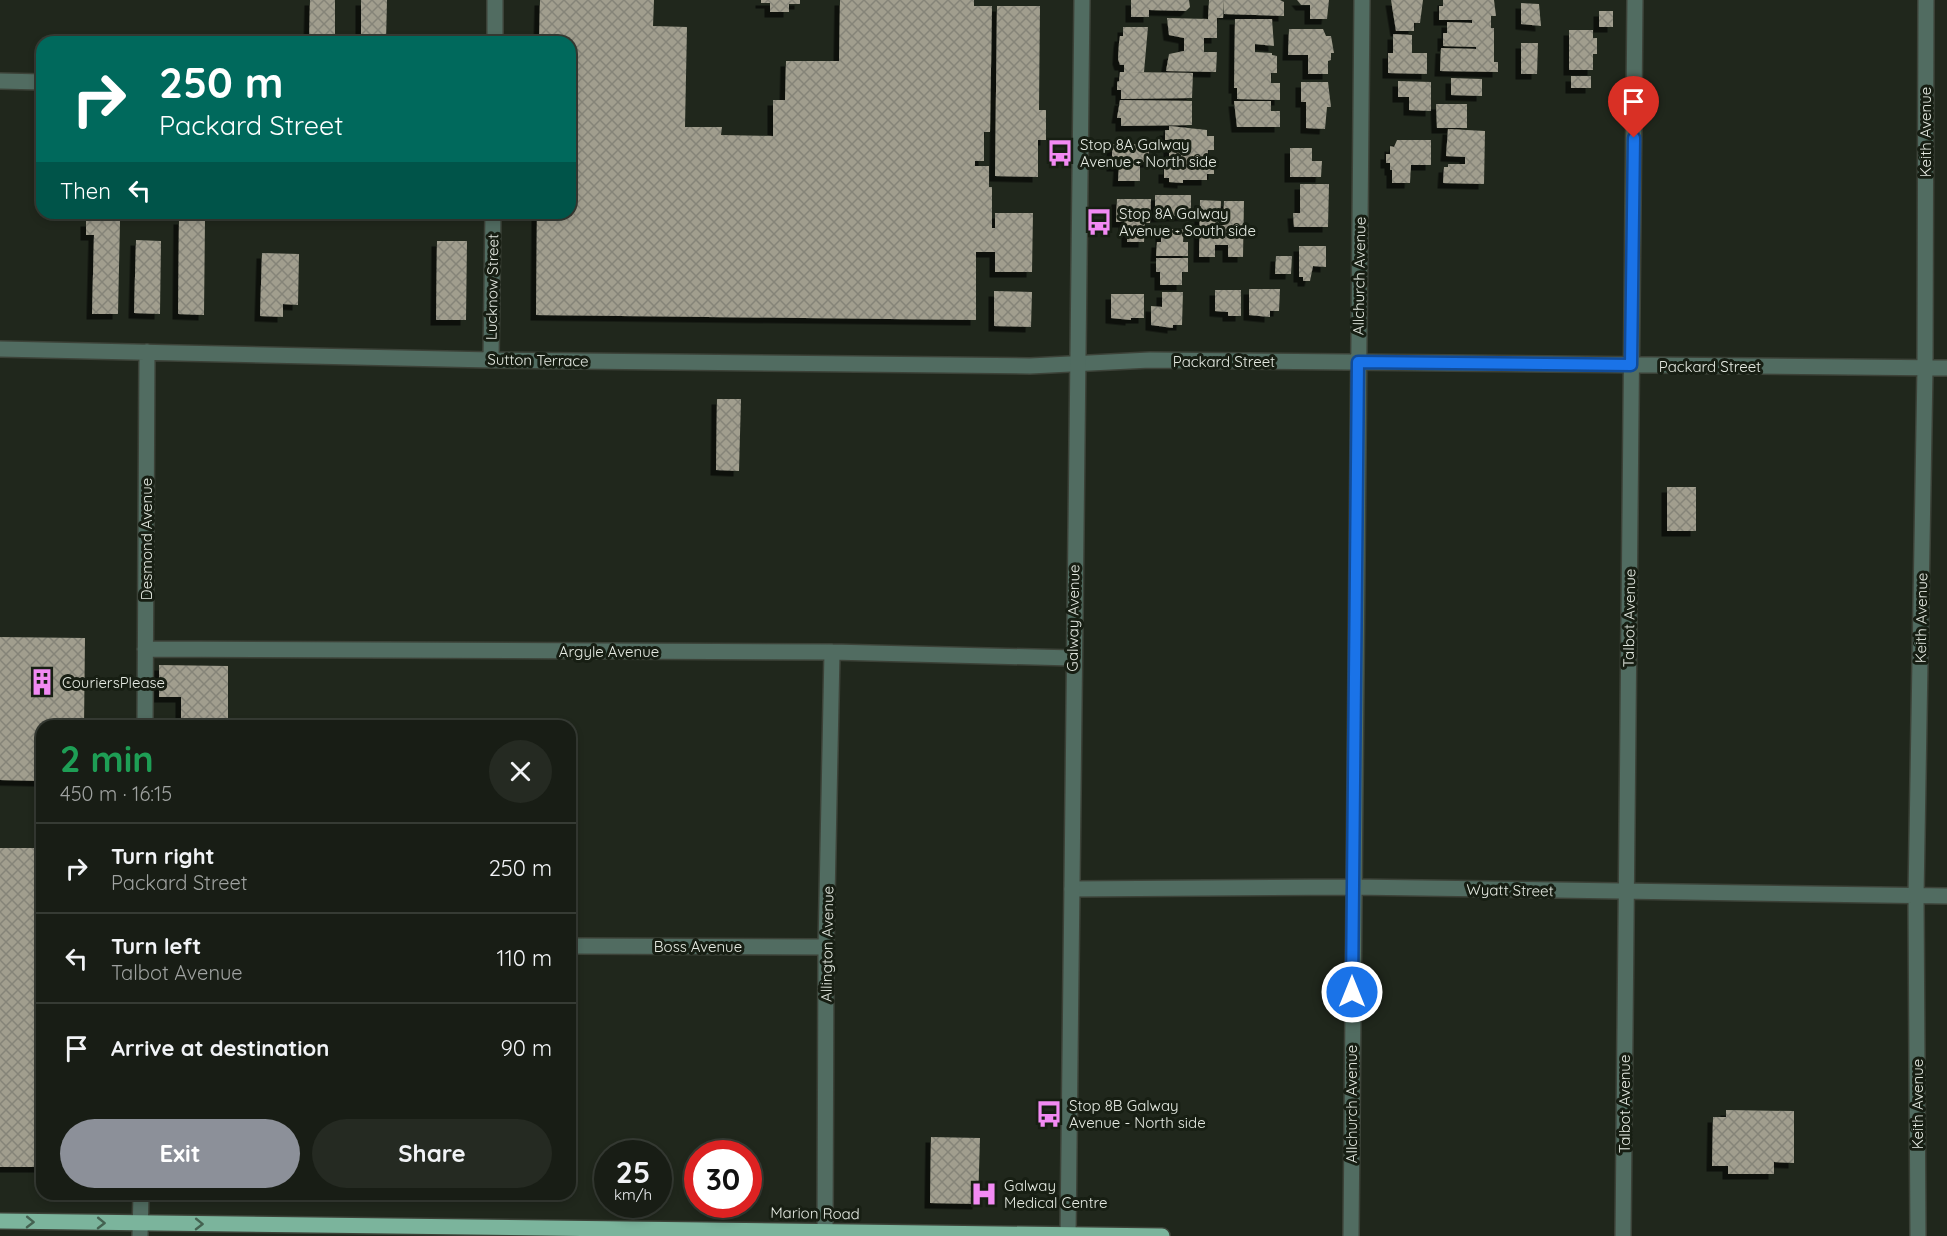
<!DOCTYPE html>
<meta charset="utf-8">
<style>
body{margin:0;font-family:Quicksand,sans-serif;background:#252a22;color:#f1f3f6;height:100vh;display:flex;flex-direction:column;font-size:22px;white-space:nowrap}
*{box-sizing:border-box;margin:0}
p{font-size:20px;color:#9fa2a0}
.icon{flex:none;width:33px;height:33px;fill:none;stroke:currentColor;stroke-width:2;stroke-linecap:round;stroke-linejoin:round}
.map{position:relative;flex:1;overflow:hidden}
.details{position:absolute;left:36px;top:720px;width:540px;height:480px;display:flex;flex-direction:column;background:#181d15;border-radius:18px;box-shadow:0 3px 9px #0003,0 0 0 2px #363b34}
.details>*{flex:none}
.banner{position:absolute;left:36px;top:36px;width:540px;height:183px;border-radius:18px;box-shadow:0 3px 9px #0003,0 0 0 2px #363b34;background:#00695c;color:#fff;overflow:hidden}
.speed{position:absolute;left:594px;top:1140px;display:flex;gap:12px;font-size:30px;font-weight:700;text-align:center}
.speed>*{display:grid;place-content:center;width:78px;height:78px;border-radius:50%;background:#181d15;box-shadow:0 3px 9px #0003,0 0 0 2px #363b34;line-height:1}
.speed small{font-size:15px;font-weight:400}
.speed .limit{border:9px solid #d22;background:#fff;color:#111}
.pin{position:absolute;display:grid;place-items:center;width:51px;height:51px;color:#fff;margin:-62px -26px;border-radius:50% 50% 50% 0;rotate:-45deg;box-shadow:0 0 6px #0007}
.pin .icon{rotate:45deg}
.me{position:absolute;width:66px;margin:-33px;rotate:0deg;stroke-linejoin:round;filter:drop-shadow(0 0 4px #0008)}
.turn{display:flex;align-items:center;gap:21px;height:126px;padding:0 24px;font-size:27px}
.turn .icon{width:78px;height:78px;stroke-width:2.5}
.turn b{display:block;font-size:42px;line-height:51px}
.then{display:flex;align-items:center;height:57px;padding:0 24px;background:#0003;gap:12px;font-size:22px}
.round{display:grid;place-items:center;flex:none;width:63px;height:63px;border-radius:32px;background:#252a22}
.summary{display:flex;align-items:center;justify-content:space-between;height:102px;padding:0 24px}
h1{font-size:36px;font-weight:700;line-height:45px;color:#1e9e55}
.primary-button{display:flex;gap:12px;margin-top:auto;padding:12px 24px}
.primary-button a{flex:1;height:69px;border-radius:36px;background:#8c9099;color:#fff;font-size:24px;font-weight:700;line-height:69px;text-align:center}
.primary-button a+a{background:#252a22;color:#f1f3f6}
ul{padding:0;list-style:none}
li{display:flex;align-items:center;gap:18px;height:90px;padding:0 24px;border-top:2px solid #363b34}
li div{flex:1}
li b{display:block;font-size:22px}
li em{font-style:normal}
.map>svg:first-child{display:block}
</style>
<div class="map">
<svg width="1947" height="1236" viewBox="0 0 1947 1236">
<defs>
<pattern id="building-cross-hatch" width="8" height="8" patternUnits="userSpaceOnUse" patternTransform="scale(1.5)"><rect width="8" height="8" fill="#a19e8e"/><path d="M0 0l8 8M0 8l8-8" fill="none" stroke="#858478"/></pattern>
<filter id="shadow"><feDropShadow dx="-5.5" dy="5.5" stdDeviation="0" flood-color="#0009"/></filter>
</defs>
<rect width="100%" height="100%" fill="#20271c"/>
<path fill="url(#building-cross-hatch)" filter="url(#shadow)" d="M310,0H335V42H309Z
M361,0H387L386,42H361Z
M540,0H654L653,26L687,27L685,127H722L721,135L773,136V100H785L786,61H839L840,0H974V6H992L990,132H984V161H975V166H989V187H992V228H995V213H1033L1032,272H995V252H976V320L536,315L537,213H570V42H539Z
M761,0H800V4H789V12H770V3H761Z
M1131,0H1189L1190,7L1186,11L1149,10V17H1131Z
M1209,0H1224L1223,18H1217V38H1204V52H1217L1216,72L1166,71L1169,54L1184,51V38L1169,35L1167,18L1208,19Z
M1224,0H1280L1284,2V16L1224,14Z
M1297,0H1329L1327,19H1310V5H1301Z
M1391,0H1423L1420,23H1414V31H1396Z
M1443,0H1494L1496,16H1491V28H1494V62H1498V72L1440,71L1441,48L1476,49V47L1443,46V33H1447V22L1472,23V20H1439V6H1443Z
M1521,3L1539,4L1541,26L1521,24Z
M997,6H1040L1039,110H1046V140H1038V177L995,176Z
M1599,11H1613V27H1599Z
M1235,19H1272L1274,46L1255,44V52L1272,53V55L1277,56V73H1271V83H1280V100L1237,99V88H1234Z
M1123,27H1148L1144,72H1130L1193,73L1192,98L1121,99V90H1117V82L1119,81L1120,72H1124V65H1120L1118,59L1119,43L1120,36H1123Z
M1289,29H1323L1326,36H1331L1334,53H1331V60L1328,61V74H1308V55H1288Z
M1569,30H1593V38H1597V54H1593V70H1569Z
M1393,34L1412,35V53H1427V74L1388,73V53H1393Z
M1521,43H1538L1537,74H1521Z
M1571,76H1591V88H1571Z
M1451,78L1482,79V96L1451,95Z
M1398,81L1431,82V111L1409,110V97H1398Z
M1301,82H1328L1331,107H1327L1325,129L1306,128V102H1301Z
M1120,100L1192,101V125L1121,126V118H1117Z
M1234,101H1271V111H1280V127H1237Z
M1436,104H1467V128H1437Z
M1169,126L1207,130V136H1214V150H1208V160L1214,161V174H1207V180H1183V183L1169,182V178H1164V169H1169V140H1165V130H1169Z
M1448,129L1485,131L1484,184L1443,183L1444,167H1448V164H1465V157L1446,156Z
M1397,140H1431V165H1411L1410,183H1392V170H1390V163H1386V154H1390V146L1394,147Z
M1112,144H1149V162H1140V181H1118L1119,166H1112Z
M1290,148H1312V161H1322L1321,177H1290Z
M1300,184H1329L1328,227H1294L1293,213H1300Z
M1155,195H1191V215L1155,217Z
M1117,199H1151L1150,223H1145L1144,242H1127V228H1124V222H1116Z
M1200,200L1221,201L1220,225H1223L1224,201H1244L1243,257H1228V245H1215V257H1199Z
M179,219H205L204,315L178,314Z
M86,221H120L118,314H92L94,235H86Z
M1161,229H1184L1183,242H1188V256H1156L1157,242H1161Z
M136,240L161,241L160,314L134,313Z
M437,241H467L466,320H436Z
M1299,246H1326V267L1313,266L1310,281H1303V277H1299Z
M262,253L299,254L298,305L283,304V317L260,316Z
M1276,256H1292L1291,274H1275Z
M1156,258H1188V272H1182V285H1160V272H1156Z
M1249,289H1280L1279,311H1270V317L1249,315Z
M1215,290H1241V316H1228V312L1215,311Z
M994,291L1032,292L1031,327L994,326Z
M1162,292H1183L1182,325H1173V328L1151,325V306L1162,307Z
M1111,294H1144V318H1131V320L1111,318Z
M717,399H741L739,471L716,470Z
M1667,487H1696V531H1667Z
M0,637L85,638L84,726H42V781L0,780Z
M159,665L228,666V726H181V697H159Z
M0,848H42V1167H0Z
M1726,1110L1794,1111V1163L1774,1162V1174H1728V1166H1712L1713,1117H1726Z
M931,1137L980,1138L978,1204L930,1203Z"/>
<g fill="none" stroke-linecap="round" stroke-linejoin="round">
<defs>
<path id="minor" d="M495,42V0
M0,81L42,82
M0,349L491,360L1030,366L1150,360L1947,368
M491,360L493,213
M145,649L832,652L1073,658
M145,726L147,352
M1072,889L1353,887L1947,896
M570,946L826,947
M140,1236L141,1194
M825,1236L826,947L832,652
M1351,1236L1362,0
M1623,1236L1635,0
M1918,1236L1916,896L1925,368L1926,0"/>
<path id="tertiary" d="M1068,1236L1082,0"/>
<path id="primary" d="M0,1221L1162,1236"/>
</defs>
<use href="#minor" stroke="#3c4238" stroke-width="18"/>
<use href="#tertiary" stroke="#3c4238" stroke-width="18"/>
<use href="#primary" stroke="#3c4238" stroke-width="18"/>
<use href="#minor" stroke="#516c61" stroke-width="15"/>
<use href="#tertiary" stroke="#516c61" stroke-width="15"/>
<use href="#primary" stroke="#7bb49c" stroke-width="15"/>
</g>
<defs><path id="oneway-chevron" d="M-2-3.5L2.5 0L-2 3.5" fill="none" stroke-width="1.6" stroke-linecap="round" stroke-linejoin="round" transform="scale(1.5)"/></defs>
<g stroke="#446251">
<use href="#oneway-chevron" transform="translate(30 1222) rotate(1)"/>
<use href="#oneway-chevron" transform="translate(101 1223) rotate(1)"/>
<use href="#oneway-chevron" transform="translate(199 1224) rotate(1)"/>
</g>
<g fill="none" stroke-linecap="round" stroke-linejoin="round">
<defs>
<path id="route" d="M1352,992L1358,362L1631,365L1634,138"/>
</defs>
<use href="#route" stroke="#114b97" stroke-width="15"/>
<use href="#route" stroke="#1a73e8" stroke-width="10"/>
</g>
<defs>
<symbol id="bus-bare" viewBox="-9 -9 18 18"><path d="M-5-6H5V4H4V6H2V4H-2V6H-4V4H-5ZM-3.5-4V0h7V-4ZM-3.5 1.2v1.5H-2V1.2ZM2 1.2v1.5H3.5V1.2Z" fill="#f28af3" stroke="#171e13" stroke-width="2.5" paint-order="stroke"/></symbol>
<symbol id="building-bare" viewBox="-9 -9 18 18"><path d="M-4-6H4V6H1V3H-1V6H-4ZM-2.5-4.3h1.7v1.8h-1.7ZM.8-4.3h1.7v1.8H.8ZM-2.5-1h1.7V.8h-1.7ZM.8-1h1.7V.8H.8Z" fill="#f28af3" stroke="#171e13" stroke-width="2.5" paint-order="stroke"/></symbol>
<symbol id="hospital-bare" viewBox="-9 -9 18 18"><path d="M-5-5h3v3.5h4V-5h3V5h-3V1.5h-4V5h-3Z" fill="#f28af3" stroke="#171e13" stroke-width="2.5" paint-order="stroke"/></symbol>
</defs>
<g fill-rule="evenodd">
<use href="#bus-bare" x="1041" y="134" width="38" height="38"/>
<use href="#bus-bare" x="1080" y="203" width="38" height="38"/>
<use href="#building-bare" x="23" y="663" width="38" height="38"/>
<use href="#bus-bare" x="1030" y="1095" width="38" height="38"/>
<use href="#hospital-bare" x="965" y="1175" width="38" height="38"/>
</g>
<g text-anchor="middle" dominant-baseline="central" stroke-width="6" stroke-linejoin="round" paint-order="stroke">
<g font-size="15" fill="#e5eae2" stroke="#171e13">
<text transform="translate(1925 132) rotate(-90)">Keith Avenue</text>
<text transform="translate(1359 276) rotate(-89)">Allchurch Avenue</text>
<text transform="translate(492 287) rotate(-89)">Lucknow Street</text>
<text transform="translate(538 360) rotate(1)">Sutton Terrace</text>
<text x="1224" y="361">Packard Street</text>
<text x="1710" y="366">Packard Street</text>
<text transform="translate(146 539) rotate(-90)">Desmond Avenue</text>
<text transform="translate(1073 618) rotate(-89)">Galway Avenue</text>
<text transform="translate(1629 618) rotate(-89)">Talbot Avenue</text>
<text transform="translate(1921 618) rotate(-89)">Keith Avenue</text>
<text x="609" y="651">Argyle Avenue</text>
<text transform="translate(1510 890) rotate(1)">Wyatt Street</text>
<text transform="translate(827 944) rotate(-89)">Allington Avenue</text>
<text x="698" y="946">Boss Avenue</text>
<text transform="translate(1351 1104) rotate(-90)">Allchurch Avenue</text>
<text transform="translate(1624 1104) rotate(-90)">Talbot Avenue</text>
<text transform="translate(1917 1104) rotate(-90)">Keith Avenue</text>
<text transform="translate(815 1213) rotate(1)">Marion Road</text>
</g>
<g font-size="15" fill="#e5eae2" stroke="#171e13" text-anchor="start">
<text x="1080" y="144">Stop 8A Galway<tspan x="1080" dy="17">Avenue - North side</tspan></text>
<text x="1119" y="213">Stop 8A Galway<tspan x="1119" dy="17">Avenue - South side</tspan></text>
<text x="62" y="682">CouriersPlease</text>
<text x="1069" y="1105">Stop 8B Galway<tspan x="1069" dy="17">Avenue - North side</tspan></text>
<text x="1004" y="1185">Galway<tspan x="1004" dy="17">Medical Centre</tspan></text>
</g>
</g>
</svg>
<div class="speed"><div>25<small>km/h</small></div><div class="limit">30</div></div>
<div class="pin" style="left:1634px;top:138px;background:#d93025"><svg class="icon" aria-label="arrive" viewBox="0 0 24 24"><path d="M6 21V4h12l-3 4 3 4H6"/></svg></div>
<svg class="me" style="left:1352px;top:992px" viewBox="-20 -20 40 40"><circle r="17" fill="#1a73e8" stroke="#fff" stroke-width="3"/><path d="M0-11L8 9 0 5-8 9z" fill="#fff"/></svg>
<div class="banner">
<div class="turn"><svg class="icon" aria-label="right" viewBox="0 0 24 24"><path d="M7 20v-9h11M14 6l5 5-5 5"/></svg><div><b>250 m</b>Packard Street</div></div>
<div class="then">Then<svg class="icon" aria-label="left" viewBox="0 0 24 24"><path d="M17 20v-9H6M10 6l-5 5 5 5"/></svg></div>
</div>
<section class="details">
<div class="summary"><div><h1>2 min</h1><p>450 m · 16:15</p></div><a class="round"><svg class="icon" aria-label="close" viewBox="0 0 24 24"><path d="M6 6l12 12M18 6L6 18"/></svg></a></div>
<ul>
<li><svg class="icon" aria-label="right" viewBox="0 0 24 24"><path d="M7 20v-9h11M14 6l5 5-5 5"/></svg><div><b>Turn right</b><p>Packard Street</p></div><em>250 m</em></li>
<li><svg class="icon" aria-label="left" viewBox="0 0 24 24"><path d="M17 20v-9H6M10 6l-5 5 5 5"/></svg><div><b>Turn left</b><p>Talbot Avenue</p></div><em>110 m</em></li>
<li><svg class="icon" aria-label="arrive" viewBox="0 0 24 24"><path d="M6 21V4h12l-3 4 3 4H6"/></svg><div><b>Arrive at destination</b></div><em>90 m</em></li>
</ul>
<div class="primary-button"><a>Exit</a><a>Share</a></div>
</section>
</div>
